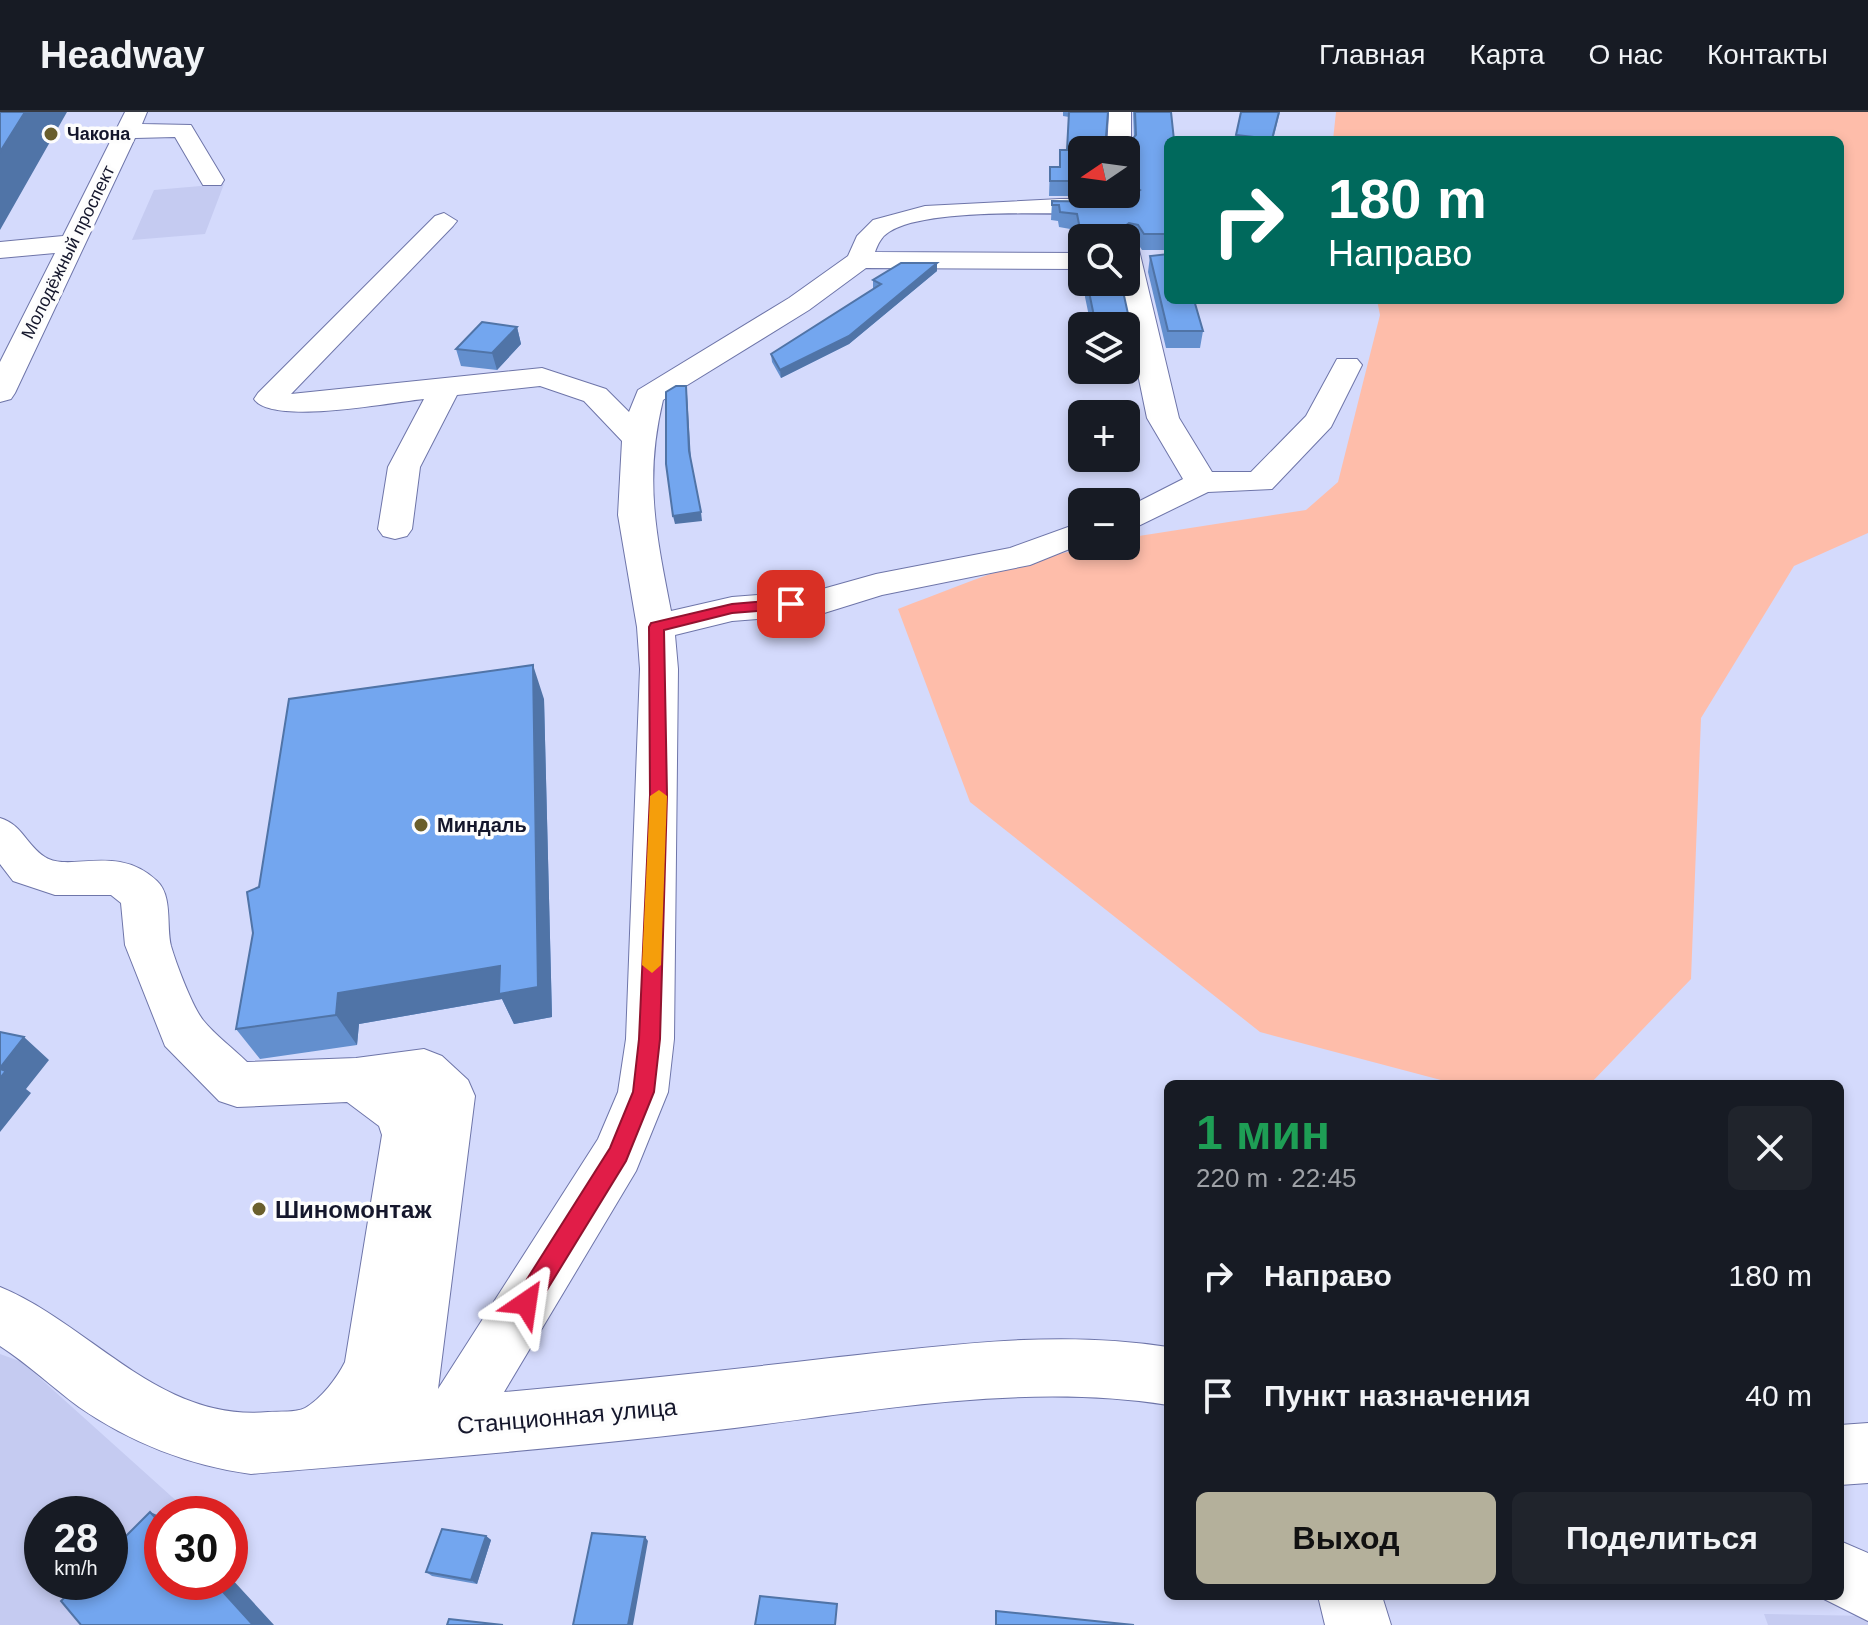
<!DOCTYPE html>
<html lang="ru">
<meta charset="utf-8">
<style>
body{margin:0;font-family:Helvetica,sans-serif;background:#20242c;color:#f1f3f6;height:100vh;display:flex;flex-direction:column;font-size:30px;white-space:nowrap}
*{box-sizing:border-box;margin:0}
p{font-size:26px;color:#9ea1a6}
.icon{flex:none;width:44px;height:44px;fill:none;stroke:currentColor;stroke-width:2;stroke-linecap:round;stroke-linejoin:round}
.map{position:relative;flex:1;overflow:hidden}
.sheet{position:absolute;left:1164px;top:968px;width:680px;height:520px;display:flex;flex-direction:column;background:#171b24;border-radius:12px;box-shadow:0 4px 12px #0003}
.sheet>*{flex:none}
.hud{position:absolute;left:1164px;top:24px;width:680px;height:168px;border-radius:12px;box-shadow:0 4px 12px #0003;background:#00695c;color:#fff;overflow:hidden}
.needle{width:52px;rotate:257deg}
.buttons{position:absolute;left:1068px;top:24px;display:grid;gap:16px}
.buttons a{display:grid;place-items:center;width:72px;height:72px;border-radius:12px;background:#171b24;box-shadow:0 4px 12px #0003;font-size:40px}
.speed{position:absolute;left:24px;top:1384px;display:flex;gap:16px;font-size:40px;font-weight:700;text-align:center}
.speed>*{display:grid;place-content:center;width:104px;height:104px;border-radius:50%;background:#171b24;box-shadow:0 4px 12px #0003;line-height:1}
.speed small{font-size:20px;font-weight:400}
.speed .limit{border:12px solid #d22;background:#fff;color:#111}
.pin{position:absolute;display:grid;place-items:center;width:68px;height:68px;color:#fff;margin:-34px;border-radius:16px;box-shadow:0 4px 12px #0006}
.me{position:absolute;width:88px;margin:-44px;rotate:32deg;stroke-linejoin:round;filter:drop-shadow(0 0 6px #0008)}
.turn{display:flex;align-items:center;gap:28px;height:168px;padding:0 32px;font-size:36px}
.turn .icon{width:104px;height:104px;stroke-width:2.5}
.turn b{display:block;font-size:56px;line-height:68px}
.round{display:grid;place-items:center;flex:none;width:84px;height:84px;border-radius:12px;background:#20242c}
.head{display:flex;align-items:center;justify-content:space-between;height:136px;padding:0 32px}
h1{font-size:48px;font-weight:600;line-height:60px;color:#1e9e55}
.action{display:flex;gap:16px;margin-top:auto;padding:16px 32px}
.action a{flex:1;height:92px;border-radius:12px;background:#b4b09b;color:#111;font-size:32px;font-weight:600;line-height:92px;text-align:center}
.action a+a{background:#20242c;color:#f1f3f6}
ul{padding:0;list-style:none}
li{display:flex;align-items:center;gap:24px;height:120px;padding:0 32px}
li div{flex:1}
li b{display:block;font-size:30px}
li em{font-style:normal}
header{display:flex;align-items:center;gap:48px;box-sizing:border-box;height:112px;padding:0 40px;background:#171b24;border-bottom:2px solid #363941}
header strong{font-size:38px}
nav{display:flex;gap:44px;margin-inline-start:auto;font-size:28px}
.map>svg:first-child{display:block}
</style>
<header>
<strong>Headway</strong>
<nav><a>Главная</a><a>Карта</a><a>О нас</a><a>Контакты</a></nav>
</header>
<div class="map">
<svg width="1868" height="1513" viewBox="0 0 1868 1513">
<rect width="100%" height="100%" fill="#d4dafc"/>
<path fill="#c5cbf1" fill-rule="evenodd" d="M224,72L205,122L132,128L154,78Z
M0,1242L22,1250L191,1402H162V1440L110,1513H0ZM42,1402H110V1470H42Z
M1764,1502L1868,1504V1513H1768Z"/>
<path fill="#febdaa" d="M1336,0H1868V421L1794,454L1701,606L1691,867L1590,972H1456L1260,920L970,690L898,497C971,470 1048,434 1126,434V426L1306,398L1338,370L1380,203L1377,188H1840V28H1333Z"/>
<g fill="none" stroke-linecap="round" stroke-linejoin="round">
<defs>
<path id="minor" d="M125,0H147L142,12L191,13L224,68L221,73H203L175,25L135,26L15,281L11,287L0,290V250L55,141L0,146V130L63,124Z
M1109,0H1131V38L1127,43L1126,38H1107Z
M1060,87H1110L1123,95L1110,103C1061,102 927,95 889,120C881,125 878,132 875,140L1082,141V157L866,156L809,198L663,288C644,367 656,422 671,499L732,485L819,478L876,462L1010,436L1082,410V432L1030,453L882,483L821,502L732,509L675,523L678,557L674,927L668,980L636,1059L504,1280C613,1270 721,1259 830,1246C943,1234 1055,1217 1168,1235V1293C1016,1269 860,1302 709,1319C557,1337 403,1349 251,1362C190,1354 129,1330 79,1295C52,1275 28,1252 0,1234V1175C92,1213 159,1310 268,1300C278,1299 296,1301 305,1296C321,1287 337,1266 345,1250L382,1023L379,1014L347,990L237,995L219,989L165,934L125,833L121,791L111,783H55L13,769L0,752V706C23,713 26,733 45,745C70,761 117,731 157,769C173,784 166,814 171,834C176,851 192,894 203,908C215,923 233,936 247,950L356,946L424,937L442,944L468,968L475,984L438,1277L598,1027L618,980L626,927L640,557L637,515L618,403L622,329L584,289L540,274L457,283L420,355L412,417L407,424L395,427L383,424L378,417L388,355L424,287C392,290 272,314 254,287L258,281L435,104L444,101L457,109L453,114L291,282L542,256L606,277L629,300L638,278L789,186L848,144L857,124L873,108L925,94Z
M1126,130L1135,132L1139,138L1179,306L1212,360H1251L1306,304L1337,247H1357L1362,253L1331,315L1272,377L1208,380L1126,420V396L1183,367L1147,306L1119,170H1126Z
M1868,1311V1371L1840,1373V1313Z
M1840,1429L1868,1441V1509L1818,1484H1840Z
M1318,1484H1382L1391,1513H1325Z"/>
</defs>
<use href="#minor" stroke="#6e75a9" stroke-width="2"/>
<use href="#minor" fill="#fff" fill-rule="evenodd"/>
</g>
<path fill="#638fce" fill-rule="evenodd" d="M1063,0H1108L1106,25L1129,31L1134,25L1133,0H1171L1168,28V138H1142L1136,129L1126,126H1082V139L1079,138L1076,118L1059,115L1058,109L1051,108L1052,89L1124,90L1128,88L1122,84H1049L1050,55H1059L1060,38H1067L1069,5L1063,4ZM1082,38H1126V82H1082Z
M1241,0H1280L1273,28H1235Z
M1150,144L1203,219L1200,236H1166L1148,160Z
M937,151V159L849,232L781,266L772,250L771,242L873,177V168Z
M1085,170H1121L1132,220L1130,236H1126V214H1091L1085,185Z
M517,215L521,232L497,258L461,254L456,237Z
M544,587L552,905L514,912L502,887L359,912L357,933L260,947L236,917L253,821L259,775Z
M486,1424L491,1428L477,1472L432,1464L426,1460Z"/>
<path fill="#5074a7" d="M25,0H67L0,118V35Z
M1129,111L1127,127L1126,128V126H1123L1125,114Z
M937,151V159L849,232L781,266L780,258Z
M517,215L521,232L497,258L492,241Z
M686,274L687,282L691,348L689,339Z
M701,400L702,409L675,412L673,404Z
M533,553L544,587L552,905L514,912L502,887L359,912L357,933L336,903L338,881Z
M24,925L49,948L26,977L31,981L0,1020V956Z
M150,1400L162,1405V1413Z
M486,1424L491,1428L477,1472L471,1468Z
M645,1425L648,1429L633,1513H628Z
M230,1465L274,1513H253L214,1470H230Z"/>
<path fill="#73a6ef" stroke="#5074a7" stroke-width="2" d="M0,0H25L0,40Z
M1069,0H1108L1106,25L1125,26L1129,31L1136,23L1135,0H1171L1174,28H1168V122H1144L1138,113L1129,111L1125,114V126H1086L1081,122L1077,102L1060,100L1059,93H1052V89L1124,90L1140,78L1126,70V38H1082V69H1050V55H1060V38H1067Z
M1241,0H1279L1272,27L1236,23Z
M1168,142V188H1194L1203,219H1168L1150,144Z
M901,151H937L849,224L780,258L771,242L881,172L873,168Z
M1087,170H1121L1132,220H1126V214H1096Z
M482,210L517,215L492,241L456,237Z
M676,274H686L689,339L701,400L673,404L666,352V280Z
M533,553L538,875L499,882L500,854L338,881L336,903L236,917L253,821L247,780L259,775L289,587Z
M0,920L24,925L0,956Z
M0,957L6,959L0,966Z
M150,1400L162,1413V1470H214L253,1513H81L61,1489L80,1470H110V1440Z
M442,1417L486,1424L471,1468L426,1460Z
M592,1421L645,1425L628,1513H573Z
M760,1484L837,1492L835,1513H755Z
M996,1499L1134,1513H996Z
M449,1507L503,1513H447Z"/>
<path fill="#e11d48" stroke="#92132f" stroke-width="2" d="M791,487L799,492L797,496L732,501L664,518L667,683L660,927L654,980L626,1049L534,1199L526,1203L517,1199L514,1191L517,1183L610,1036L633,980L639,927L650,683L649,515L651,511L732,492Z"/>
<path fill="#f59e0b" d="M659,678L667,684L661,853L652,861L642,853L650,684Z"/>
<g fill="#6a5f2c" stroke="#fdfdfd" stroke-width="3">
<circle cx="51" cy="22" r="8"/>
<circle cx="421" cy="713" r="8"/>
<circle cx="259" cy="1097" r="8"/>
</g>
<g text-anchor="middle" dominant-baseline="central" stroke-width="7" stroke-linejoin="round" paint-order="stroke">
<g font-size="18" font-weight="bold" fill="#15172c" stroke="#fdfdfd" text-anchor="start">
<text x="67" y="22">Чакона</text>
</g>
<g font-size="18" fill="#15172c" stroke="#fdfdfd">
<text transform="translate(68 140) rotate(-64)">Молодёжный проспект</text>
</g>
<g font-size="20" font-weight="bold" fill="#15172c" stroke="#fdfdfd" text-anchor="start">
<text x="437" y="713">Миндаль</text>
</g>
<g font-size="24" font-weight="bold" fill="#15172c" stroke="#fdfdfd" text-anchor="start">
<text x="275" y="1097">Шиномонтаж</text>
</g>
<g font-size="24" fill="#15172c" stroke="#fdfdfd">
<text transform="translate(567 1304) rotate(-5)">Станционная улица</text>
</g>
</g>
</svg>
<div class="buttons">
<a><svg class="needle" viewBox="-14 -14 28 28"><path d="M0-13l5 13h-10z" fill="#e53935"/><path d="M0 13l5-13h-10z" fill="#9ea1a6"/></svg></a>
<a><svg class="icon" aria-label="search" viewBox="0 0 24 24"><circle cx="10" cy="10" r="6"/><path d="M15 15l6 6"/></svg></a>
<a><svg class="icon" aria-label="layers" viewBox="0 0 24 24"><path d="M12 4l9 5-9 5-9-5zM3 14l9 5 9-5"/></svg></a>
<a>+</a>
<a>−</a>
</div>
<div class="speed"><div>28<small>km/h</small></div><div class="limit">30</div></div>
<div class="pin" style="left:791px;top:492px;background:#d93025"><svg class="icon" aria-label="arrive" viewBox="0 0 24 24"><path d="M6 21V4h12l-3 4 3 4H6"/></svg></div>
<svg class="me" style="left:526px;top:1191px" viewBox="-20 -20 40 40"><path d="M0-17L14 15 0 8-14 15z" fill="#e11d48" stroke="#fff" stroke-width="4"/></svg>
<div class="hud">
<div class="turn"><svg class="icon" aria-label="right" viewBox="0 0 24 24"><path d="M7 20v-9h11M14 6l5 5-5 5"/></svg><div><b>180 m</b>Направо</div></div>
</div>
<section class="sheet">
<div class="head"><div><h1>1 мин</h1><p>220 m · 22:45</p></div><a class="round"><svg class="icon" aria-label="close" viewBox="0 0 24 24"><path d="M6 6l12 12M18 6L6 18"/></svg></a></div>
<ul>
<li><svg class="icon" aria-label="right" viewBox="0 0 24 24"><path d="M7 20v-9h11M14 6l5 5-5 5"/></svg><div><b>Направо</b></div><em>180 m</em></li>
<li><svg class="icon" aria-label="arrive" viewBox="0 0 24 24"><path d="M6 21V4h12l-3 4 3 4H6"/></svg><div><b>Пункт назначения</b></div><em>40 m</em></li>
</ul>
<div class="action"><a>Выход</a><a>Поделиться</a></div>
</section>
</div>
